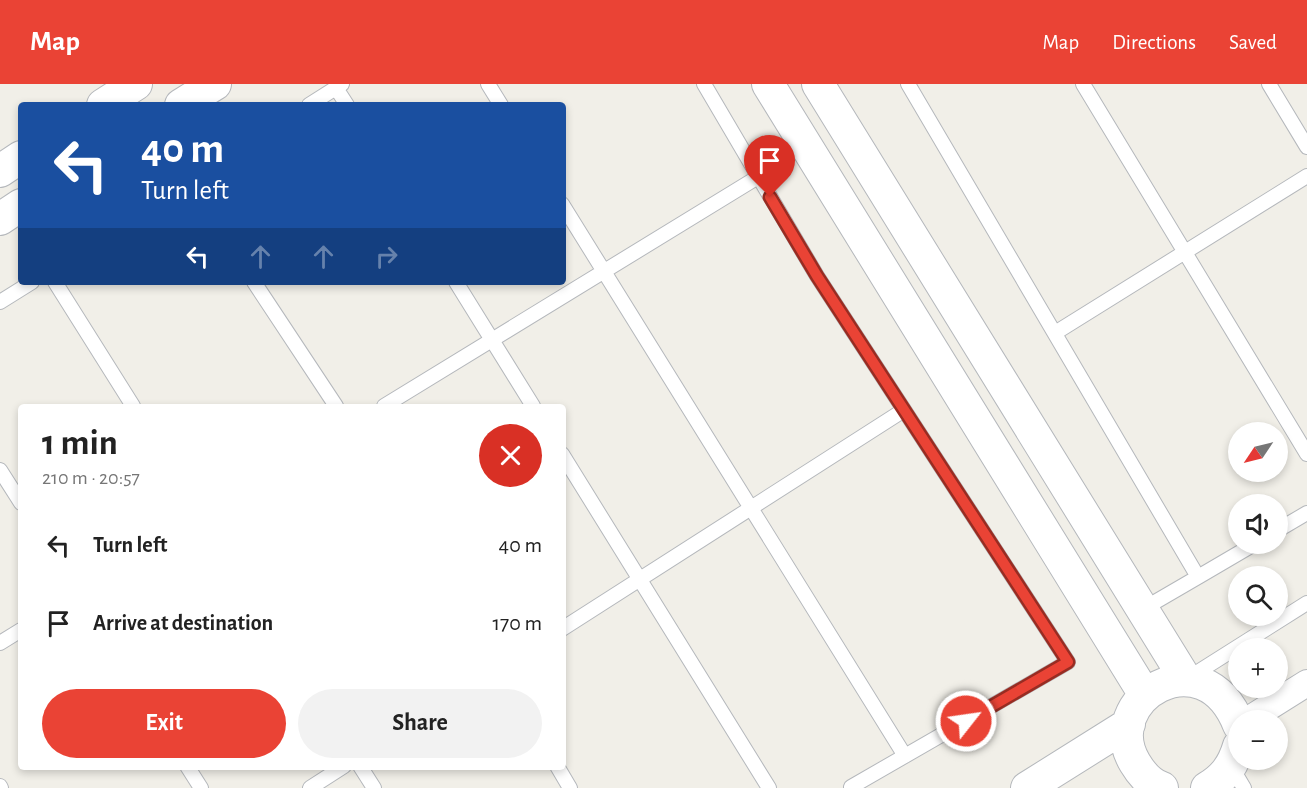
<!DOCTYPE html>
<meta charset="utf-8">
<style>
body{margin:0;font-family:"Alegreya Sans",sans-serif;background:#f2f2f2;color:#222;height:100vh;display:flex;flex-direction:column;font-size:22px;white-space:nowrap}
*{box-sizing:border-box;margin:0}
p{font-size:20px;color:#767676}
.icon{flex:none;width:33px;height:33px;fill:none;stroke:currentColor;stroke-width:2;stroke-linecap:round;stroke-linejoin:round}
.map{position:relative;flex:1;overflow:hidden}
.drawer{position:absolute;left:18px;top:320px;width:548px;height:366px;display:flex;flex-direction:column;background:#fff;border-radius:6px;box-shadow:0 3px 9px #0003}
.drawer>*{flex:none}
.top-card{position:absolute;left:18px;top:18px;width:548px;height:183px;border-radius:6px;box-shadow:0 3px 9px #0003;background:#1a4fa0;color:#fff;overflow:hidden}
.needle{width:39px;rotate:235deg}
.buttons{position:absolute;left:1228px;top:338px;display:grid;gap:12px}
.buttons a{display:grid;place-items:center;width:60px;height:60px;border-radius:50%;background:#fff;box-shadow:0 3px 9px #0003;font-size:30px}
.pin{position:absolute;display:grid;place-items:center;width:51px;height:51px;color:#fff;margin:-62px -26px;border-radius:50% 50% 50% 0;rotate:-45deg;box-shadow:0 0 6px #0007}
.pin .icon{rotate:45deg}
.me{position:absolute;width:66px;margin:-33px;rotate:60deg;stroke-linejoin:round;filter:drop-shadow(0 0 4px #0008)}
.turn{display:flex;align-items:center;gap:21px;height:126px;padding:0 24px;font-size:27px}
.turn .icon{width:78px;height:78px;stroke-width:2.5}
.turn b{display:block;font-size:42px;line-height:51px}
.lanes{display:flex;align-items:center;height:57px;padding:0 24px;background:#0003;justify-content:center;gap:30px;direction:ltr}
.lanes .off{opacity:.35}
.round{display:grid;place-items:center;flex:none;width:63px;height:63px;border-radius:32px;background:#f2f2f2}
.summary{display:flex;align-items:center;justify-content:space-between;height:102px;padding:0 24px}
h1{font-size:36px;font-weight:700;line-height:45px}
.action{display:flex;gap:12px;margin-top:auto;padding:12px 24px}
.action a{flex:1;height:69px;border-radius:36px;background:#ea4335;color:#fff;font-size:24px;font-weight:700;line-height:69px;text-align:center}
.action a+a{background:#f2f2f2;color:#222}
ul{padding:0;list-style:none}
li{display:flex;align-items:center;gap:18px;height:78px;padding:0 24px}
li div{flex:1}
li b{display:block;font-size:22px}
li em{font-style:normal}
header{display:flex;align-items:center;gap:36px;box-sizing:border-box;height:84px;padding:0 30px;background:#ea4335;color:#fff}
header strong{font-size:28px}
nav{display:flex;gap:33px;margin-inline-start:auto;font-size:21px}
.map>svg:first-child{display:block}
</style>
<header>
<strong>Map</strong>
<nav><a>Map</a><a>Directions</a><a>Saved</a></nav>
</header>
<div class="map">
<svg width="1307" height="704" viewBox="0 0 1307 704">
<rect width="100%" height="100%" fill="#f1efe8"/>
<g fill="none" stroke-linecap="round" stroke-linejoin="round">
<defs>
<path id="service" d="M488,0L501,21
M704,0L817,192L1068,578L851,703
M908,0L1198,493L1256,459
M1083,0L1307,370
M1269,0L1307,63
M336,4L347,21
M309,21L342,0
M562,120L905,672
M55,198L133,322
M254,198L336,322
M456,198L533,322
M0,218L32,198
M1055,249L1307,92
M384,322L758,93
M562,370L769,704
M0,386L21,419
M1278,446L1307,429
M1143,525L1198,493
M562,545L904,326
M0,559L21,546
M1190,593L1307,519
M187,682L201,704
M360,682L374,704
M557,682L570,704
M1231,682L1244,704
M0,702L1,704
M310,704L344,682"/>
<path id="minor" d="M1248,636L1307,599"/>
<path id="tertiary" d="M768,0L1145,611
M818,0L1186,596
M103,21L136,0
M181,21L215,0
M0,87L21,73
M0,135L21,121
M1027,704L1129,640
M1162,704C1150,700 1141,689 1135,679C1097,616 1203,550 1239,641
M1207,704C1224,694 1233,682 1239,662"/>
</defs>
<use href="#service" stroke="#b5b8bc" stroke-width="16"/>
<use href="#minor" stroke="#b5b8bc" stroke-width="28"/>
<use href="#tertiary" stroke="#b5b8bc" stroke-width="34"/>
<use href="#service" stroke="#fff" stroke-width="14"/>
<use href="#minor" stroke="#fff" stroke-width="26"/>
<use href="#tertiary" stroke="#fff" stroke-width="32"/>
</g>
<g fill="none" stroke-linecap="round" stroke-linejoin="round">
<defs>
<path id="route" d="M770,113L817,192L1068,578L966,637"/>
</defs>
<use href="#route" stroke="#982c22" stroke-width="15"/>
<use href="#route" stroke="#ea4335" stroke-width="10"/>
</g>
</svg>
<div class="buttons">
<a><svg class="needle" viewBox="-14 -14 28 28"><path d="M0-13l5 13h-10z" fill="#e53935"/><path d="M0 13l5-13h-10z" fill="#767676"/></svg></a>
<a><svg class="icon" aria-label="sound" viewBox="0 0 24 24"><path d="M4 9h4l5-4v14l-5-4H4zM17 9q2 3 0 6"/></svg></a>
<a><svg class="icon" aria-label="search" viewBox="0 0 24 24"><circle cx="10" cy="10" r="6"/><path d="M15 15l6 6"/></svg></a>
<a>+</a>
<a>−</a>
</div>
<div class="pin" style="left:770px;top:113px;background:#d93025"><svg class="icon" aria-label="arrive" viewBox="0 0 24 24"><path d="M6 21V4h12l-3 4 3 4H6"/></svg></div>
<svg class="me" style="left:966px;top:637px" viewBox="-20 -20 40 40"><circle r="17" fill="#ea4335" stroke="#fff" stroke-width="3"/><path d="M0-11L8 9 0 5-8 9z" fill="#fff"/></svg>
<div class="top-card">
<div class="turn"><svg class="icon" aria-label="left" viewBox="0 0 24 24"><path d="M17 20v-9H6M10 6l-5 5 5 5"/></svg><div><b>40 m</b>Turn left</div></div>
<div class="lanes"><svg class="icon" aria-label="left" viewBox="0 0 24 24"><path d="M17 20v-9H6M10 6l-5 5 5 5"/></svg><svg class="icon off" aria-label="ahead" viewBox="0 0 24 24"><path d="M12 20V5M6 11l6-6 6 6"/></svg><svg class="icon off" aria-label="ahead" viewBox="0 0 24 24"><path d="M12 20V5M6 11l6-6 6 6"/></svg><svg class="icon off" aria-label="right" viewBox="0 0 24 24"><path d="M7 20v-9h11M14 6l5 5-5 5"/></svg></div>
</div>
<section class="drawer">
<div class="summary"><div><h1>1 min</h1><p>210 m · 20:57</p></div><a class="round" style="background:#d93025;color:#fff"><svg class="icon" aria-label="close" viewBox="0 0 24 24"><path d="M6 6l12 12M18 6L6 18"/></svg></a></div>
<ul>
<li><svg class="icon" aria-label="left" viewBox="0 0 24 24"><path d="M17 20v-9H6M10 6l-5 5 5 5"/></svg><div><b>Turn left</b></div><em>40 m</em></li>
<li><svg class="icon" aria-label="arrive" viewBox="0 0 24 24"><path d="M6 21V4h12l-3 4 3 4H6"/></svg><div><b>Arrive at destination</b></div><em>170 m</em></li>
</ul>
<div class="action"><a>Exit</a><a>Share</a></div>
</section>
</div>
